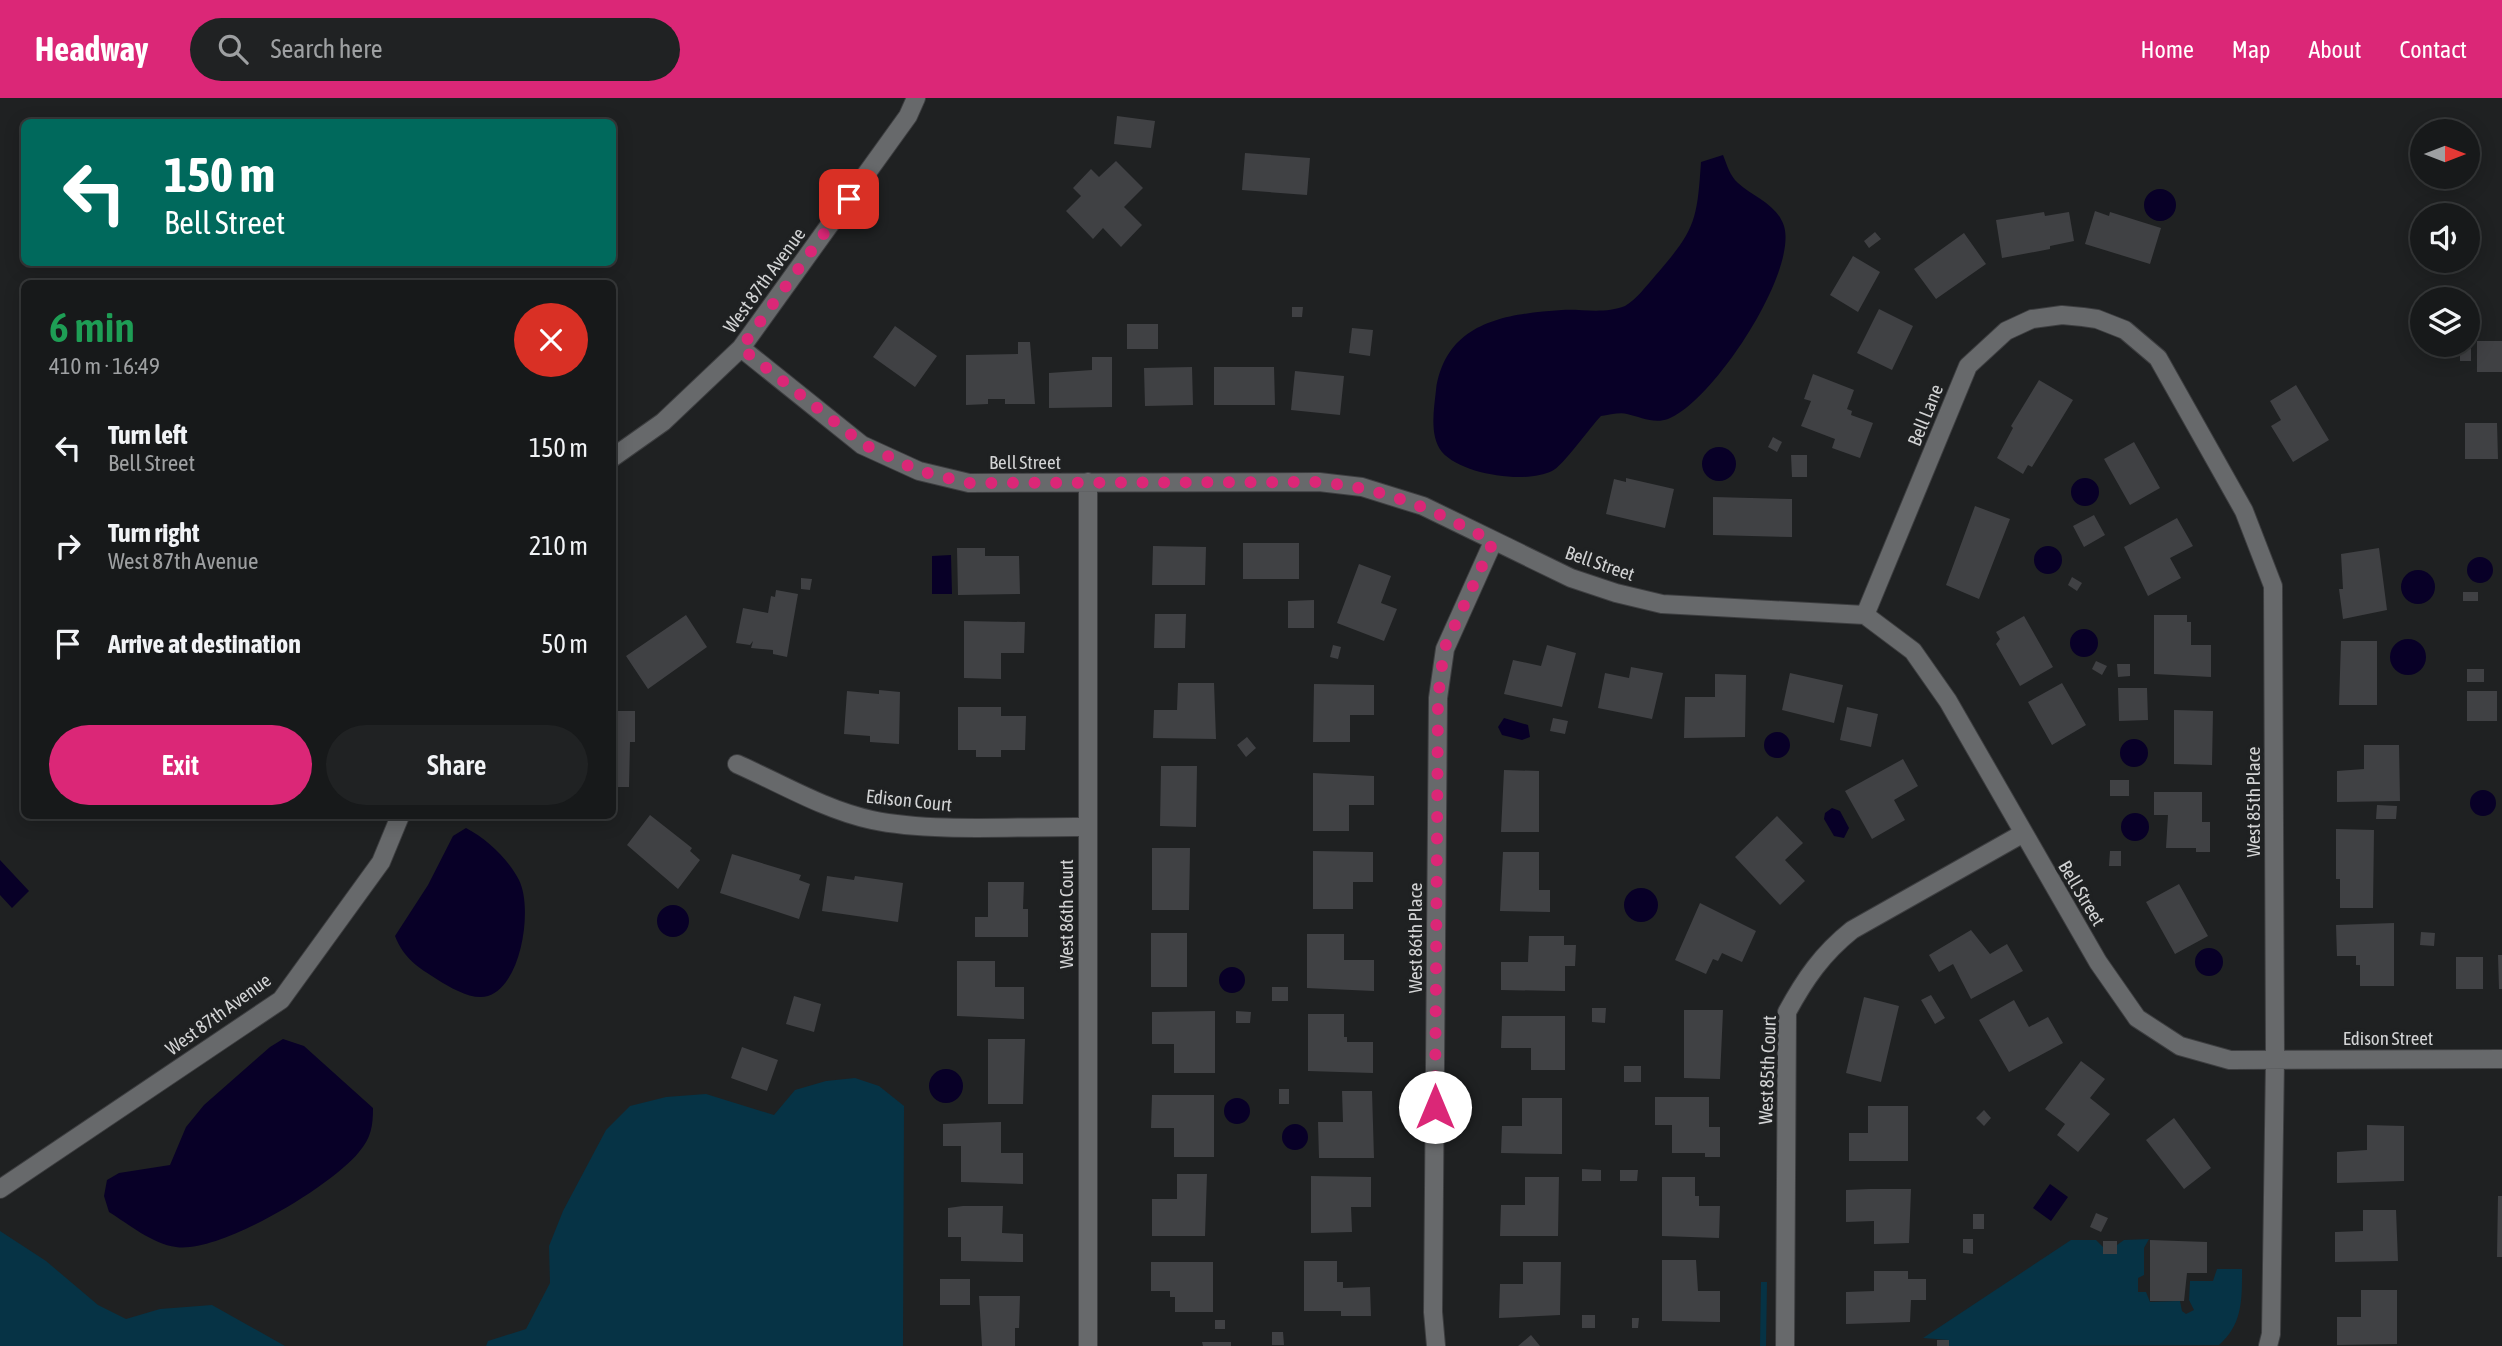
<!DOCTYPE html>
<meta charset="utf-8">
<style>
body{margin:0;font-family:"Asap Condensed",sans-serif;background:#202223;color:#f1f3f6;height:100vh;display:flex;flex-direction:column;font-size:26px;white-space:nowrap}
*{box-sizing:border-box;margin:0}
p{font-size:23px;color:#9ea0a2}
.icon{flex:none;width:38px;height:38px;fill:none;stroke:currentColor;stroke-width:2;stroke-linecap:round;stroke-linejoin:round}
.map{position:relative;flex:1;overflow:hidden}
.sheet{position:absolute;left:21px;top:182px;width:595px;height:539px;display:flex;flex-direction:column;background:#17191a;border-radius:10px;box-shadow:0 4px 18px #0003,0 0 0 2px #363839}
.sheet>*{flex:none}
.hud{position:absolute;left:21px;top:21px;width:595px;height:147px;border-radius:10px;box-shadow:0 4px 18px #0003,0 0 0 2px #363839;background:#00695c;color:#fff;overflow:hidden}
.needle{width:46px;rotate:90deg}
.controls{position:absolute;left:2410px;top:21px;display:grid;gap:14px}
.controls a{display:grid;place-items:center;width:70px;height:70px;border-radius:50%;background:#17191a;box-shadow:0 4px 18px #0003,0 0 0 2px #363839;font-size:35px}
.pin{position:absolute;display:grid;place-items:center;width:60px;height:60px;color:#fff;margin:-30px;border-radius:14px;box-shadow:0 4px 10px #0006}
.me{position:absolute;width:77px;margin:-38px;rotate:0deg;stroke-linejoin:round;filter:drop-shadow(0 0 5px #0008)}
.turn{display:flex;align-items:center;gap:24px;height:147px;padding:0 28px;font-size:32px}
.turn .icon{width:91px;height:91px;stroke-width:2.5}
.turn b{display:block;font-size:49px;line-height:60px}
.round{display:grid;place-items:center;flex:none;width:74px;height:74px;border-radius:37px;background:#202223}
.summary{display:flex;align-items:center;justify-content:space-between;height:119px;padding:0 28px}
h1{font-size:42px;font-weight:600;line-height:52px;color:#1e9e55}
.cta{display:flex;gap:14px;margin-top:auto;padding:14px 28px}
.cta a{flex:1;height:80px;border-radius:42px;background:#db2777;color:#fff;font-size:28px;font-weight:600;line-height:80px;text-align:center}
.cta a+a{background:#202223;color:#f1f3f6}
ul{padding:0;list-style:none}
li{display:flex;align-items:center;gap:21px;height:98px;padding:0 28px}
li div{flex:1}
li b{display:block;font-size:26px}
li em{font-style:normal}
header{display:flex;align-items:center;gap:42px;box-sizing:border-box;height:98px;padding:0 35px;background:#db2777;color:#fff}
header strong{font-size:33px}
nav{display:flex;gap:38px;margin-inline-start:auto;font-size:24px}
.search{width:490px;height:63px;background:#202223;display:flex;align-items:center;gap:18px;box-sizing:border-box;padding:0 24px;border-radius:38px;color:#9ea0a2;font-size:26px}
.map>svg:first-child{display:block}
</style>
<header>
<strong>Headway</strong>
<div class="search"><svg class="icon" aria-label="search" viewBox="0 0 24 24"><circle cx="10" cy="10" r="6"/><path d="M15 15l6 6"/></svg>Search here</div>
<nav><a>Home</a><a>Map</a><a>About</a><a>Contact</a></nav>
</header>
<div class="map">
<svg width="2502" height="1248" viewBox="0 0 2502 1248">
<rect width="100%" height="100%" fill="#1f2122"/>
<path fill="#063345" d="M855,980L879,988L904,1008L903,1248H486L488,1243L526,1231L550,1185L549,1148L563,1113L606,1032L630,1008L666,999L706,996L774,1017L795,992L826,983Z
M0,1133L46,1163L98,1207L126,1221L160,1211L212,1207L285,1248H0Z
M2149,1141L2144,1150V1177L2138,1180V1194H2146L2150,1204L2180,1203L2182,1213L2186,1216L2194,1212L2189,1202L2190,1183H2213L2217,1171H2242C2242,1201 2243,1226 2219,1247L1949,1248V1242L1923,1240L2071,1142H2096L2103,1149V1155L2117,1156V1147L2124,1142Z
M1761,1184H1767L1766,1248H1760Z"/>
<path fill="#080027" d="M1723,57C1727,67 1730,78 1738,85C1753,99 1777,106 1784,128C1798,174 1713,304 1668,321C1654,326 1640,319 1627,316C1620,314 1609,317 1601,318C1591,328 1562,369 1552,373C1526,386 1462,377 1442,354C1429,338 1434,311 1436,292C1446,224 1505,216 1562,212C1583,211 1605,216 1625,208C1636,202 1647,187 1655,178C1695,132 1697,124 1701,64Z
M2144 107a16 16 0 1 1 32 0a16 16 0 1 1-32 0Z
M1702 366a17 17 0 1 1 34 0a17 17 0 1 1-34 0Z
M2071 394a14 14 0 1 1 28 0a14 14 0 1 1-28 0Z
M2034 462a14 14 0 1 1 28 0a14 14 0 1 1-28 0Z
M951,457L952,496H932V458Z
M2467 472a13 13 0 1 1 26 0a13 13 0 1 1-26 0Z
M2401 489a17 17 0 1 1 34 0a17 17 0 1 1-34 0Z
M2070 545a14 14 0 1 1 28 0a14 14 0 1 1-28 0Z
M2390 559a18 18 0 1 1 36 0a18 18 0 1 1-36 0Z
M1504,620L1528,627L1530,639L1522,642L1502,637L1498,629Z
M1764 647a13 13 0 1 1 26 0a13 13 0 1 1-26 0Z
M2120 655a14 14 0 1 1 28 0a14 14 0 1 1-28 0Z
M2470 705a13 13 0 1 1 26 0a13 13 0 1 1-26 0Z
M1832,710L1840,713L1849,730L1844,740L1834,738L1824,721L1825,715Z
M2121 729a14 14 0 1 1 28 0a14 14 0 1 1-28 0Z
M466,730C487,741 508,761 519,782C533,810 522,887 488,898C473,903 451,890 438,882C418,869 404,861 395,838L428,787L453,738Z
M0,762L29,793L12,810L0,797Z
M1624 807a17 17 0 1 1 34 0a17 17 0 1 1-34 0Z
M657 823a16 16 0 1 1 32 0a16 16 0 1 1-32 0Z
M2195 864a14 14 0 1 1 28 0a14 14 0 1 1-28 0Z
M1219 882a13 13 0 1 1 26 0a13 13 0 1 1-26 0Z
M283,941L304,948L373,1010C373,1028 371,1040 359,1054C332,1088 219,1156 176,1149C153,1146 128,1126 109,1114L104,1098L107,1082L119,1075L170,1067L186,1029L204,1007L270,949Z
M929 988a17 17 0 1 1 34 0a17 17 0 1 1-34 0Z
M1224 1013a13 13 0 1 1 26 0a13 13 0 1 1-26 0Z
M1282 1039a13 13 0 1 1 26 0a13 13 0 1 1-26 0Z
M2050,1086L2068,1099L2051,1123L2033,1110Z"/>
<path fill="#404144" d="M1117,18L1155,23L1151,50L1114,46Z
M1245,55L1310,60L1307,97L1242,92Z
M1116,63L1143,90L1124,109L1142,127L1121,149L1103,130L1093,141L1066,113L1081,98L1073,90L1091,71L1099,79Z
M2095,113L2109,118L2110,114L2161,130L2150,166L2085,146Z
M2044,114L2045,118L2069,114L2074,143L2050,148V151L2002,160L1996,122Z
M1875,134L1881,141L1869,150L1864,143Z
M1964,135L1986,166L1936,201L1914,171Z
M1853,158L1880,174L1858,214L1830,197Z
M1292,209H1303L1302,219H1292Z
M1879,211L1913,228L1892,272L1857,255Z
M1127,226H1158V251H1127Z
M895,228L937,258L915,289L873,259Z
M1352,230L1373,232L1370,258L1349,255Z
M2477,243H2502V274H2477Z
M1018,244H1030L1035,306H1005V301H988V306L966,307V257L1018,256Z
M2460,249H2471V263H2460Z
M1092,259H1112V309L1049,310V275L1092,272Z
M1192,269L1193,307L1145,308L1144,270Z
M1214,269H1274L1275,307H1214Z
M1295,273L1344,278L1340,317L1291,312Z
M1813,276L1854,292L1847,311L1852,313L1851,317L1873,325L1860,360L1832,350L1835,341L1801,328L1811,303L1804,301Z
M2039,282L2073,302L2032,369L2028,367L2023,376L1997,360L2013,330L2011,328Z
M2296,287L2329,342L2293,364L2271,328L2281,322L2270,303Z
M2465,325H2497L2498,361H2465Z
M1773,339L1782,344L1777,354L1768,349Z
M2134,344L2160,390L2130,407L2104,361Z
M1791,357H1807V379H1792Z
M1626,380L1674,391L1665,430L1606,416L1614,381L1626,384Z
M1713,399L1792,401V439L1713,437Z
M1975,408L2010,421L1979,501L1946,487Z
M2094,417L2105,437L2084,449L2073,428Z
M2177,420L2193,448L2170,460L2181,480L2148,498L2124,449Z
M1243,445H1299V481H1243Z
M1153,448L1206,449L1205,487H1152Z
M957,450H985V458H1019L1020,496L958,497Z
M2379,450L2387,512L2343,521L2339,491H2343L2341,456Z
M1359,466L1391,478L1381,505L1397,511L1384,543L1337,525Z
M2072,479L2082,485L2077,493L2068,487Z
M801,480L812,481L810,492L801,491Z
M776,492L798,496L787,559L773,556V552L751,550L753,543L750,547L736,545L743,510L768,515L771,498L775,499Z
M2463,494H2478V503H2463Z
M1314,502V530H1288V503Z
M1155,516H1186L1185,550H1154Z
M686,517L707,549L648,591L626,558Z
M2154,517H2187V524H2191V547H2211V579L2154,576Z
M2024,518L2053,569L2020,588L1996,546L2000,541L1996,534Z
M964,523L1025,524L1024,555H1001V581L964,580Z
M2341,543H2377V607H2339Z
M1333,547L1341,549L1338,561L1330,559Z
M1547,547L1576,555L1562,609L1504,596L1513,562L1541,568Z
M2096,563L2107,568L2102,577L2092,571Z
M2117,566H2130V578L2118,579Z
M1631,569L1663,575L1652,621L1598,610L1605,575L1629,580Z
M2467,571H2484V584H2467Z
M1790,575L1843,587L1834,625L1782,612Z
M1715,576L1746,577L1745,639L1684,640L1685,599H1715Z
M1178,585H1214L1216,641L1153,640L1154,612H1177Z
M2062,585L2086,627L2052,647L2028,604Z
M1314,586L1374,587V617H1350V644H1313Z
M2118,590H2147L2148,622L2119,623Z
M879,592L900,594L899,646L870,644V638L844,636L847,593L879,596Z
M2467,593H2497V623H2467Z
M958,609H1001V618H1026L1025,652H1001V659H976V652H958Z
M1847,609L1878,616L1871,649L1840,642Z
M2174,612L2213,613L2212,667L2174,666Z
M612,613H635V644H630L629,689H612Z
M1553,620L1568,623L1565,636L1550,633Z
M1247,639L1256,650L1246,659L1237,647Z
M2364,647H2399L2400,703L2337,704V673L2364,671Z
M1903,661L1918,688L1894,702L1905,722L1872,741L1845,693Z
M1161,668H1197L1196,729L1160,728Z
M1504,672L1539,673V734H1501Z
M1313,675L1374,678V707H1349V733H1313Z
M2110,682H2129V698H2110Z
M2154,694H2202V724H2210V754H2196V750H2166L2168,717H2154Z
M2377,707L2397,708L2396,721H2376Z
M650,717L692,750L690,753L700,762L678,791L627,747Z
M1777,718L1803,745L1785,762L1805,783L1780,807L1735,759Z
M2336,731L2374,732L2373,810H2340V781H2336Z
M1152,750H1190L1189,812H1152Z
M1313,753L1373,754V784H1353V811H1313Z
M2110,753H2121V768H2109Z
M1503,754H1539V792H1550V814L1500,813Z
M732,756L801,777L799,782L810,786L799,821L720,795Z
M827,778L854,782L855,778L903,785L898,824L822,813Z
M988,784H1024L1023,811H1028V839H975V819H988Z
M2179,786L2208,838L2175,856L2146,804Z
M1700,805L1756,833L1742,864L1722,855L1718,863L1713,861L1706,876L1675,862Z
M2394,825V888H2360V867H2356V858H2337L2336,827Z
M1971,832L1990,856L2007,846L2023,873L1971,901L1953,866L1939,874L1929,857Z
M2421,834L2435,835L2434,848L2420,847Z
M1151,835H1187V889H1151Z
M1307,836H1344V862H1374V893L1307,890Z
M1529,838H1564V847H1576L1575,868H1565V893L1501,892V864H1528Z
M2498,857H2502V891H2499Z
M2456,859H2483V891H2456Z
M957,863H995V889H1024V921L957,918Z
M1272,889H1288V903H1272Z
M1931,897L1945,920L1935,926L1921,902Z
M794,898L821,906L814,934L786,926Z
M1864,899L1899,908L1881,984L1846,975Z
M2014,902L2029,929L2048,919L2063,945L2009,974L1979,922Z
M1592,910H1606L1605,925L1592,924Z
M1684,912H1723L1720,981L1684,980Z
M1215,913V975H1174V946H1152V914Z
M1236,913L1251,914L1250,925H1236Z
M1308,916H1344V939H1347V944H1373V975L1308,973Z
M1502,918H1565V972H1531V950H1501Z
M988,941H1025L1023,1006H988Z
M742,949L778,962L767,993L731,980Z
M2081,963L2105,981L2090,1000L2110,1016L2078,1054L2057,1037L2065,1026L2045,1011Z
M1624,968H1641V984H1624Z
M1279,991H1289V1006H1279Z
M1342,993H1372L1374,1060H1319L1318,1024H1343Z
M1152,997H1214V1059H1174V1030H1151Z
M1655,999H1709V1029H1720V1059H1705V1055H1672V1027H1655Z
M1522,1000H1562V1056L1501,1055L1502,1028H1522Z
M1868,1008H1908V1063H1849V1035H1868Z
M1984,1012L1991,1020L1984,1028L1976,1020Z
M2174,1020L2211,1070L2184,1091L2146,1042Z
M1001,1024V1055H1023V1086L961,1084V1048H943V1026Z
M2367,1027L2404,1028V1083L2337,1085V1054L2367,1052Z
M1582,1071L1601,1072V1083H1582Z
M1620,1072H1638L1637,1083H1620Z
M1177,1076H1207L1205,1138H1152V1101H1177Z
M1311,1078L1371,1079V1109H1351L1352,1134L1311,1135Z
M1525,1079H1559L1558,1138H1500L1501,1107H1525Z
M1662,1079H1695V1098H1699V1108H1720L1719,1140L1662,1138Z
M1870,1091H1911L1909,1145L1874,1146V1123L1846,1124V1092Z
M2498,1098H2502V1159H2497Z
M963,1108H1003L1002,1135L1023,1136V1164L961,1163V1139H948V1110Z
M2363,1112H2396L2398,1163L2335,1164V1134L2363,1133Z
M2096,1115L2108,1120L2101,1134L2090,1129Z
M1973,1116H1984V1131H1973Z
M1963,1141H1973V1156L1963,1155Z
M2150,1142L2207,1144V1175H2187L2184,1203H2150Z
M2103,1143H2117V1156H2103Z
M1662,1162H1696L1698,1193H1720V1224L1662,1223Z
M1304,1163H1337V1184H1343V1190L1370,1189L1371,1218H1341V1213H1304Z
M1151,1164H1213V1214H1175V1199H1170V1193H1151Z
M1523,1164H1561L1560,1217L1499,1220L1500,1186H1523Z
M1874,1173H1908V1181H1926V1202H1911L1910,1224L1846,1226V1194L1874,1193Z
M940,1181H970V1207H940Z
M2361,1192H2397V1246L2337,1247V1219H2361Z
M979,1198H1020L1019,1230H1015V1248H982Z
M1582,1217H1595V1230H1582Z
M1632,1220H1639L1638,1230H1632Z
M1215,1222H1225V1231H1215Z
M1272,1234H1283L1284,1247H1272Z
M1531,1237L1540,1248H1518Z
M1937,1242H1949V1248H1937Z
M1202,1244H1231V1248H1203Z"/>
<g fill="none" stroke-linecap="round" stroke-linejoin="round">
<defs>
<path id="street" d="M741,250L862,347L919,373L969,385L1319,384L1362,389L1423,408L1571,480L1616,495L1662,506L1865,517L1913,553L1948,603L2098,864L2137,920L2180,948L2230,962L2502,961
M612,360L663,324L741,250L908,18L916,0
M1865,517L1968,268L2006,233L2032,221L2062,217L2083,219L2097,221L2125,232L2158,260L2244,413L2273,488L2275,962L2271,1236L2268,1248
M737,666C780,685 825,712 872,722C933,735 1022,728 1087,729
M0,1091L281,902L381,764L400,718
M1088,1248V384
M1436,1248L1433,1214L1438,600L1445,551L1493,444
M1785,1248L1787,914C1805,881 1822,856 1852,832L2022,736"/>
</defs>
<use href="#street" stroke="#3d3e40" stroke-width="20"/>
<use href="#street" stroke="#67696b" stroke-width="18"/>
</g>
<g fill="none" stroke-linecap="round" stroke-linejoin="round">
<path stroke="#db2777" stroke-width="12" stroke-dasharray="0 21.6" d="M849,101L741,250L863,346L919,373L969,385L1319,384C1388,391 1433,411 1493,444L1444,551L1438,600L1435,1009"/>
</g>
<g text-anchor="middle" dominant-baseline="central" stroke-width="7" stroke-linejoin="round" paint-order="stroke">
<g font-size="19" fill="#d2d3d4" stroke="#1f2122">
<text transform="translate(764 182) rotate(-54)">West 87th Avenue</text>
<text transform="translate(1925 317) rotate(-68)">Bell Lane</text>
<text x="1025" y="364">Bell Street</text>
<text transform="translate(1600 465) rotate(19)">Bell Street</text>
<text transform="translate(909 702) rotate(6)">Edison Court</text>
<text transform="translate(2253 704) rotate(-90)">West 85th Place</text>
<text transform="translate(2082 795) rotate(59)">Bell Street</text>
<text transform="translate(1066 816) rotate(-90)">West 86th Court</text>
<text transform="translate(1415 840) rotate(-90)">West 86th Place</text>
<text transform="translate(218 916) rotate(-36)">West 87th Avenue</text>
<text x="2388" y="940">Edison Street</text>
<text transform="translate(1767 972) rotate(-88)">West 85th Court</text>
</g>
</g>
</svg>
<div class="controls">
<a><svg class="needle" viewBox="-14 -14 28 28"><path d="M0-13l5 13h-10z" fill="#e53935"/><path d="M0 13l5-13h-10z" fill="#9ea0a2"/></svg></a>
<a><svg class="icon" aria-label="sound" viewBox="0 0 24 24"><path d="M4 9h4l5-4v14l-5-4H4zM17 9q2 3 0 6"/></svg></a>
<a><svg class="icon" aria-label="layers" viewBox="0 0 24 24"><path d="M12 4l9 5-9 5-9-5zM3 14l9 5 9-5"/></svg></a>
</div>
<div class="pin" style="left:849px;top:101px;background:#d93025"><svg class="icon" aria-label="arrive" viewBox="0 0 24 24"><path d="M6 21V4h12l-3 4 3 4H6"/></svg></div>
<svg class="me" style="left:1435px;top:1009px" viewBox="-20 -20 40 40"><circle r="19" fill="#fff"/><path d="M0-13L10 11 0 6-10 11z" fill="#db2777"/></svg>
<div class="hud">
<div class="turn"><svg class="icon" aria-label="left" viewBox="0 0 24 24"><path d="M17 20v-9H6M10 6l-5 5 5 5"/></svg><div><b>150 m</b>Bell Street</div></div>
</div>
<section class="sheet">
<div class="summary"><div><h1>6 min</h1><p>410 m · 16:49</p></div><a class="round" style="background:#d93025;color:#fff"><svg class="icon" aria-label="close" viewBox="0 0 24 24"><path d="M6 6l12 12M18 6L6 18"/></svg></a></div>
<ul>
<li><svg class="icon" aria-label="left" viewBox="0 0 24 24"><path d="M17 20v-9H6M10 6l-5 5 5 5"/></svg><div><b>Turn left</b><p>Bell Street</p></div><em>150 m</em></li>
<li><svg class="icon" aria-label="right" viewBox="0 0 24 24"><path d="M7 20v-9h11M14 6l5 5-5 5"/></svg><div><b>Turn right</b><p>West 87th Avenue</p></div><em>210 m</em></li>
<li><svg class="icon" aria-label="arrive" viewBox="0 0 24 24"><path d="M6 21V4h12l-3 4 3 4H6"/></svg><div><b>Arrive at destination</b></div><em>50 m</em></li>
</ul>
<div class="cta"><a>Exit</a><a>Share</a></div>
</section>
</div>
